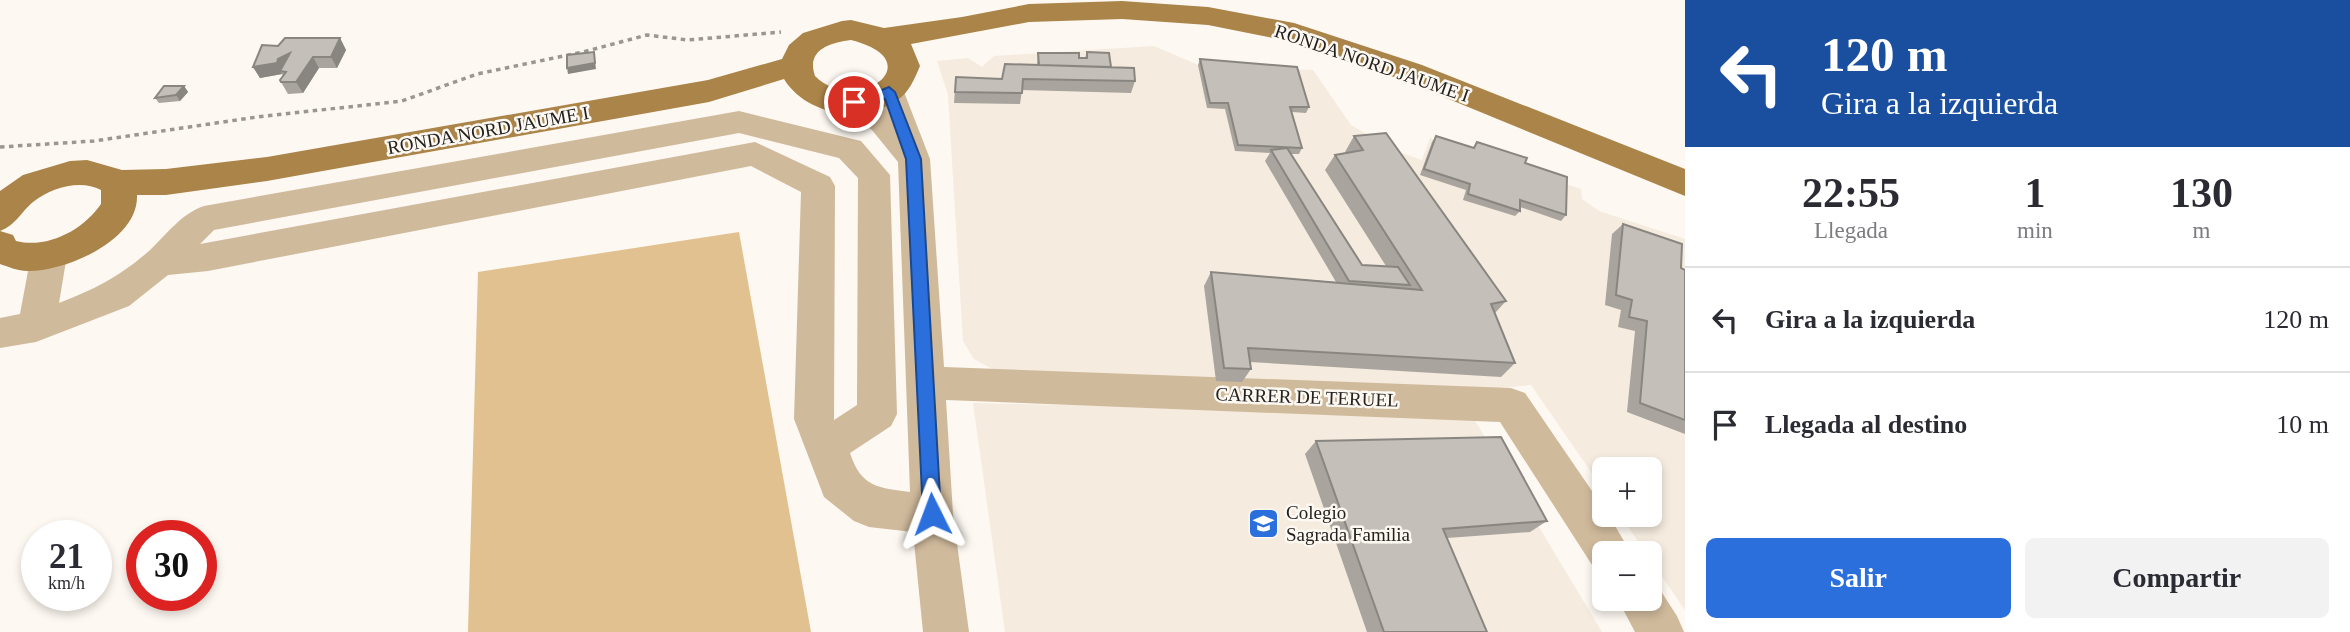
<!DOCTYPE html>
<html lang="es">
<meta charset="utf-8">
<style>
body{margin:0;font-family:"Times New Roman",serif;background:#f2f2f3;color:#2b2b33;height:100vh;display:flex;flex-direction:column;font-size:26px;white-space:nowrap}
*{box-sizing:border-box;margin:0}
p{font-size:23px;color:#7c7c81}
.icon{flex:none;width:38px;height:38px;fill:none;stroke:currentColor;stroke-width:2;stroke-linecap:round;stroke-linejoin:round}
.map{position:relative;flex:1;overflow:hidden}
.sheet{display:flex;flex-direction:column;background:#fff;width:665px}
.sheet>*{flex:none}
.top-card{background:#1a4fa0;color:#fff;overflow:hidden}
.tools{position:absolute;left:1592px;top:457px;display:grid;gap:14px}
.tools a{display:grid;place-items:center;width:70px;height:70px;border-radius:10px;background:#fff;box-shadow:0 4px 10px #0003;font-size:35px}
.speed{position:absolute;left:21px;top:520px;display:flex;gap:14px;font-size:35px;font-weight:700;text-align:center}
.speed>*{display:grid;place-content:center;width:91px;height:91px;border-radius:50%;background:#fff;box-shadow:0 4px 10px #0003;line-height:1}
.speed small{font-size:18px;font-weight:400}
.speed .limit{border:10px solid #d22;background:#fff;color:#111}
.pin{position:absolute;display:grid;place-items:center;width:60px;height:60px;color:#fff;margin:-30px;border:4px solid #fff;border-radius:50%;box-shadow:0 2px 7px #0007}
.me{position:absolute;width:77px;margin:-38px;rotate:357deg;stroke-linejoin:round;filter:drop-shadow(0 0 5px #0008)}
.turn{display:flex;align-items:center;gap:24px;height:147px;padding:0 21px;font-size:32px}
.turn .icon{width:91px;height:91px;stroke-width:2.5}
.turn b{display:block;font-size:49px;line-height:60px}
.eta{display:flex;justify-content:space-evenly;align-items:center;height:119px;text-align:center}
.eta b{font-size:42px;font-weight:600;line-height:49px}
.cta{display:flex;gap:14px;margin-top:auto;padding:14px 21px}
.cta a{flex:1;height:80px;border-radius:10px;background:#2b6fdc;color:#fff;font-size:28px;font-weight:600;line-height:80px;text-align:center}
.cta a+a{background:#f2f2f3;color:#2b2b33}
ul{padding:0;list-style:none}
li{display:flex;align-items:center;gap:21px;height:105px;padding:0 21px;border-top:2px solid #e1e1e2}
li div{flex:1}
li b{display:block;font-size:26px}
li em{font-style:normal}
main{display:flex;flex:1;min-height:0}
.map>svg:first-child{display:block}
</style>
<main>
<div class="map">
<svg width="1685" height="632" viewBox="0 0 1685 632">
<rect width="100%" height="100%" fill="#fdf8f1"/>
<path fill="#f5ebde" d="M1154,46L1198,65L1313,70L1351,125L1396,151L1422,160L1430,138L1581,189L1582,199L1599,211L1685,239V610L1650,559V553H1646L1620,515L1650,514V469H1605V492L1531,385L1457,392L994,370L974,359L963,341L948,95L937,61L968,58L982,67L994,56Z
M973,403L1471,414L1602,632H1005Z"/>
<path fill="#e2c191" d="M739,232L811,632H468L478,272Z"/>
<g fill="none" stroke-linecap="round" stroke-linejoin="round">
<path stroke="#9a9691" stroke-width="3.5" stroke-dasharray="4.5 4.5" stroke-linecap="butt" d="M0,147L94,141L257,117L402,101L477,74L583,52L647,35L688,40L781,32"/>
<path fill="#d0ba9c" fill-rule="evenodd" d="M889,82L900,85L904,92L930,159L944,367L1511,388L1525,393L1605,510V514H1608L1631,553H1605V572L1594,568L1500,422L946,400L953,514L969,632H923L913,532L869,527L854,521L824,497L794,419L801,192L751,166L208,271L168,275L129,306L36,342L0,348V318L20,314L31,255L37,245L49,241L61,245L67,255L59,303C95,289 119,277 149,251C166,235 182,213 204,206L739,111L861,141L890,175L897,414L891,426L850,453C861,487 878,488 910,492L898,162L872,130L843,110L839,102L843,94L854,91L878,103L874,92L878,85ZM739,133L839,158L858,178L857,405L834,420L835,186L830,177L755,142L200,244L214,230Z
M1650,581L1655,582L1677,616L1684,632H1635L1617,598H1650Z"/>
<path fill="#ab8449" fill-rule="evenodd" d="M1122,1L1208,7L1294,23L1422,65L1685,169V196L1400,79L1278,39L1208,25L1122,19L1029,22L911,44L920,66C914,80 909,93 896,101C861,124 806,115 784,79L709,102L267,181L166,195H137C139,241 64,272 27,271C18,271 9,267 0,264V231L13,235L16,241C48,249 83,230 101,204V190C80,179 51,188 33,202C20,213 16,225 0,231V191L23,175L70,161L87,160L122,170L166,169L267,157L708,80L782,59L789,45L803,33L842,21L851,20L884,28L962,17L1029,4ZM851,40C934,61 856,117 815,76C806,50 829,43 851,40Z"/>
</g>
<path fill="#a9a49e" d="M340,38L346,50L337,68H319L303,93L288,94L281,82L283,76L282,74L260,78L253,67Z
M1087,52L1135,81L1131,93L1022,90L1020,104L954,103L956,77L1002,79L1037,65L1038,53L1085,58Z
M1200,59L1309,107L1306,113L1292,112L1302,148L1299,154H1290L1362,265L1386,266L1325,170L1335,155L1346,153L1345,152L1354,136L1506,301L1495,313L1515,363L1501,377L1250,362L1251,369L1242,382L1216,381L1204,286L1211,272L1336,282L1265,161L1270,153L1235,151L1225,109L1207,108L1198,65Z
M184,86L188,92L180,101L159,103L155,98Z
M1436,136L1473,148L1477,142L1525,163L1566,215L1561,221L1520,207V211L1515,216L1463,200L1466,190L1420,175L1432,142Z
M1623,224L1681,268L1685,270V434L1627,412L1635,331L1618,327L1621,310L1605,305L1612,234Z
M1316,441L1547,521L1530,532L1447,538L1487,632H1367L1305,454Z"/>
<path fill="#898681" d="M340,38L346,50L337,68L331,57Z
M594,52L596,69L568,74L567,68Z
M290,53L280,71L282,74L260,78L253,67L278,59Z
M313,57L319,68L303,93L296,82Z
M184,86L188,92L180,101L176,95Z"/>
<path fill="#c4bfb8" stroke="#898681" stroke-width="2" d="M285,38H340L331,57H313L296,82H281L280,80L286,72L280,71L290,53L278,59L277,63L253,67L262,45L278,46Z
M594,52L595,63L567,68V55Z
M1087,52L1109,53L1111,67L1039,65L1038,53H1079V58H1087Z
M1200,59L1297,67L1309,107H1290L1302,148L1238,145L1228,103H1210Z
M1005,64L1134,68L1135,81L1023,79L1022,93L955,92L956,77L1002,79Z
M164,86H184L176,95L155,98Z
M1386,133L1506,301L1491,304L1515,363L1248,348L1251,369L1224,368L1211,272L1422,290L1335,155L1363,150L1354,136Z
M1436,136L1474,148L1477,142L1527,158L1525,163L1567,177L1566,215L1520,200V211L1468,194L1470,184L1424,169Z
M1287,148L1362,265L1398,267L1410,285L1349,281L1271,150Z
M1623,224L1682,244L1681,268L1685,270V420L1640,403L1647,321L1629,317L1632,300L1616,295Z
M1501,437L1547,521L1443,529L1487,632H1384L1316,441Z"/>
<path fill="#2b6fdc" stroke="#1c488f" stroke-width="2" d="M889,87L895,92L921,159L941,514L939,520L932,522L926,520L923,514L906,159L885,99L854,107L847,102L849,99L870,95Z"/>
<defs>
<symbol id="school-square" viewBox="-11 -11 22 22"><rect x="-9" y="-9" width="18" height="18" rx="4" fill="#2b6fdc" stroke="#fdf8f1"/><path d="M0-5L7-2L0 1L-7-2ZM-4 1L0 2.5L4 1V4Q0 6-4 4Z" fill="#fff"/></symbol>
</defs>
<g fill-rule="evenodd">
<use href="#school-square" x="1246" y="506" width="35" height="35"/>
</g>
<g text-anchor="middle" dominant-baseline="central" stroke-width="5" stroke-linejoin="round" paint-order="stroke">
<g font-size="19" fill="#242220" stroke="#fdf8f1">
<text transform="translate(1372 63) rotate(19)">RONDA NORD JAUME I</text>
<text transform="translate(488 130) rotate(-10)">RONDA NORD JAUME I</text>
<text transform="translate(1307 397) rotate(2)">CARRER DE TERUEL</text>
</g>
<g font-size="19" fill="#242220" stroke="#fdf8f1" text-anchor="start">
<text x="1286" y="512">Colegio<tspan x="1286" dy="22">Sagrada Familia</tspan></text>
</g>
</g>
</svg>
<div class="tools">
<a>+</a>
<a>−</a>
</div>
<div class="speed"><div>21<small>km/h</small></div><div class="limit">30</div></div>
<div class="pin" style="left:854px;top:102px;background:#d93025"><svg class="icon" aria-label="arrive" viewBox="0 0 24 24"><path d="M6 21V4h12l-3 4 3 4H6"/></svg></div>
<svg class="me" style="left:932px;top:514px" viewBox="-20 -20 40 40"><path d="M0-17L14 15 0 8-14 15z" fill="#2b6fdc" stroke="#fff" stroke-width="4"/></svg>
</div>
<section class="sheet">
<div class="top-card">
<div class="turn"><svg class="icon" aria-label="left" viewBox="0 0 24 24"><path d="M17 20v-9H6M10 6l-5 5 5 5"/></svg><div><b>120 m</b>Gira a la izquierda</div></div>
</div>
<div class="eta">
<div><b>22:55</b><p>Llegada</p></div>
<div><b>1</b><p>min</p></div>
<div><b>130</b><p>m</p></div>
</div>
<ul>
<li><svg class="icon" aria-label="left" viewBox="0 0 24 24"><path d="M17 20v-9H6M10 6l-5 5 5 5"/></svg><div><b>Gira a la izquierda</b></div><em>120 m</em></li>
<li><svg class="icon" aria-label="arrive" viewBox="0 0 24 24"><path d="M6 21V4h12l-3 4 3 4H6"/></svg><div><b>Llegada al destino</b></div><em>10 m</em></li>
</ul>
<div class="cta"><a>Salir</a><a>Compartir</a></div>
</section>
</main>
